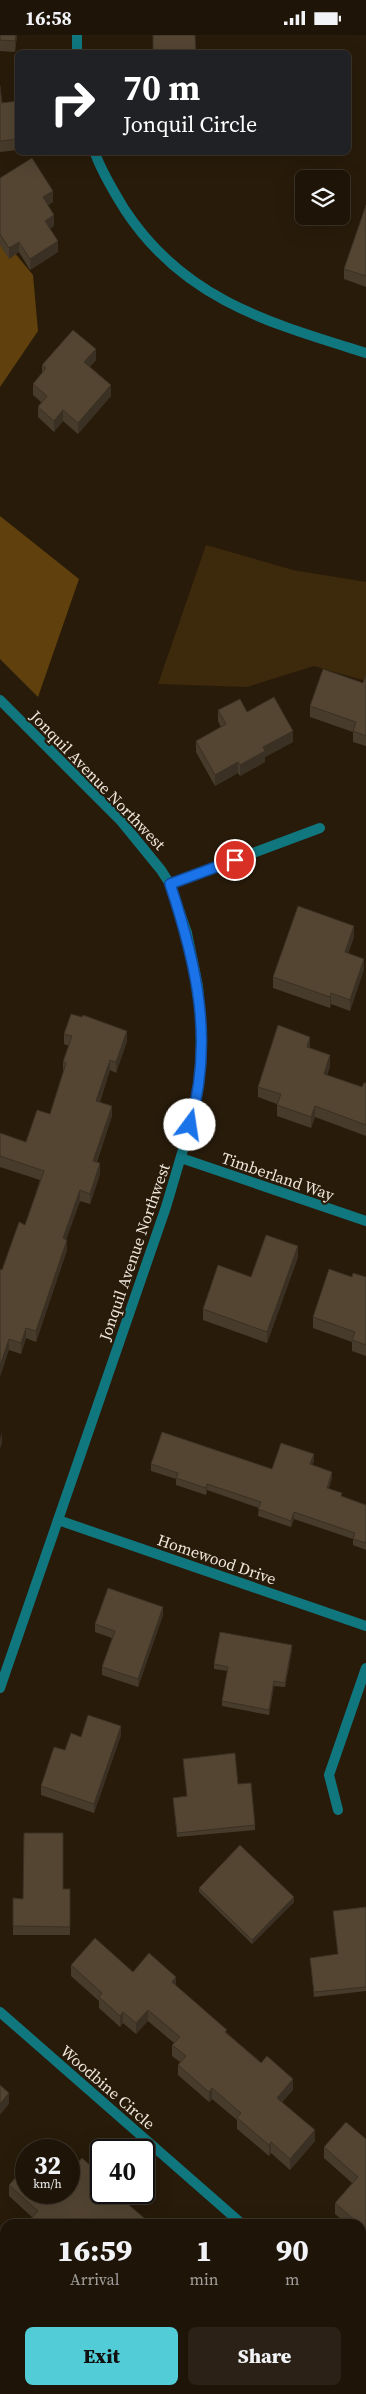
<!DOCTYPE html>
<style>
body{margin:0;font-family:"Source Serif 4",serif;background:#2b2116;color:#f1f3f6;height:100vh;display:flex;flex-direction:column;font-size:19px;white-space:nowrap}
*{box-sizing:border-box;margin:0}
p{font-size:16px;color:#a19e9c}
.icon{flex:none;width:28px;height:28px;fill:none;stroke:currentColor;stroke-width:2;stroke-linecap:round;stroke-linejoin:round}
.map{position:relative;flex:1;overflow:hidden}
.sheet{position:absolute;left:0px;top:2184px;width:366px;height:176px;display:flex;flex-direction:column;background:#1e1408;border-radius:15px 15px 0 0;box-shadow:0 5px 20px #0002,0 0 0 1px #3c3329}
.sheet>*{flex:none}
.guide{position:absolute;left:15px;top:15px;width:336px;height:105px;border-radius:8px;box-shadow:0 5px 20px #0002,0 0 0 1px #3c3329;background:#202124;color:#fff;overflow:hidden}
.buttons{position:absolute;left:295px;top:135px;display:grid;gap:10px}
.buttons a{display:grid;place-items:center;width:55px;height:55px;border-radius:8px;background:#1e1408;box-shadow:0 5px 20px #0002,0 0 0 1px #3c3329;font-size:25px}
.speed{position:absolute;left:15px;top:2104px;display:flex;gap:10px;font-size:25px;font-weight:700;text-align:center}
.speed>*{display:grid;place-content:center;width:65px;height:65px;border-radius:50%;background:#1e1408;box-shadow:0 5px 20px #0002,0 0 0 1px #3c3329;line-height:1}
.speed small{font-size:12px;font-weight:400}
.speed .limit{border:2px solid #111;border-radius:8px;background:#fff;color:#111}
.pin{position:absolute;display:grid;place-items:center;width:42px;height:42px;color:#fff;margin:-21px;border:2px solid #fff;border-radius:50%;box-shadow:0 1px 5px #0007}
.me{position:absolute;width:55px;margin:-28px;rotate:14deg;stroke-linejoin:round;filter:drop-shadow(0 0 4px #0008)}
.turn{display:flex;align-items:center;gap:18px;height:105px;padding:0 25px;font-size:22px}
.turn .icon{width:65px;height:65px;stroke-width:2.5}
.turn b{display:block;font-size:35px;line-height:42px}
.eta{display:flex;justify-content:space-evenly;align-items:center;height:85px;text-align:center}
.eta b{font-size:30px;font-weight:800;line-height:35px}
.primary-button{display:flex;gap:10px;margin-top:auto;padding:10px 25px}
.primary-button a{flex:1;height:58px;border-radius:8px;background:#52ccd6;color:#111;font-size:20px;font-weight:800;line-height:58px;text-align:center}
.primary-button a+a{background:#2b2116;color:#f1f3f6}
.status{display:flex;justify-content:space-between;align-items:center;height:35px;padding:0 25px;background:#1e1408;direction:ltr}
.status svg{height:14px;fill:currentColor}
.map>svg:first-child{display:block}
</style>
<div class="status"><b>16:58</b><svg viewBox="0 0 49 12"><path d="M0 12V9h3v3zM5 12V6h3v6zM10 12V3h3v9zM15 12V0h3v12zM26 1h20v11H26zM47 4h2v5h-2z"/></svg></div>
<div class="map">
<svg width="366" height="2359" viewBox="0 0 366 2359">
<rect width="100%" height="100%" fill="#281b0a"/>
<path fill="#3d290c" d="M206,510L293,535L366,547V646L314,631L247,652L158,649Z"/>
<path fill="#60400c" d="M0,200L33,240L38,296L0,352Z
M0,481L79,544L38,662L0,624Z"/>
<g fill="none" stroke-linecap="round" stroke-linejoin="round">
<path stroke="#10777f" stroke-width="10" d="M77,18V0
M95,118C102,138 114,157 125,175C184,265 270,288 366,318
M170,849L320,793
M181,1123L366,1186
M58,1485L366,1591
M338,1775L329,1740L366,1633
M0,1977L242,2189
M361,2293L366,2297
M361,2313L366,2308
M321,2359L325,2355"/>
<path stroke="#10777f" stroke-width="10" d="M0,665L121,786L161,835L170,849L187,898L198,951L202,999L199,1045L195,1074L166,1172L0,1653"/>
</g>
<path fill="#473b2b" d="M0,0H17L15,17L0,16Z
M0,51L2,68L18,66V115L0,117Z
M0,143L53,167L48,170L54,191L50,193L58,217L30,235L19,217L9,224L0,210Z
M366,170V252L344,244V234Z
M96,325L90,332L111,361L78,399L63,386L54,397L38,382V372L41,367L33,360V349L42,338V330Z
M366,640V711L353,707V697L310,682V671L363,648Z
M218,675L247,677L293,707L265,722V727L240,741L238,738L215,751L196,717V706L221,692L218,686Z
M354,902L348,918L364,934L350,976L331,969L330,973L273,953V942Z
M64,999L127,1006L116,1038L110,1035L100,1067L112,1081L97,1127L100,1139L90,1169L80,1166L66,1204L67,1215L36,1307L26,1303L21,1319L9,1315L2,1235L25,1190L40,1145L0,1132V1098L26,1107L50,1079L63,1038V1027L69,1011L64,1009Z
M310,1012V1013L330,1031L327,1040L362,1052L366,1048V1101L315,1082L311,1093L277,1081V1069L258,1062V1052Z
M298,1222L267,1308L203,1285V1274L251,1242Z
M352,1242H366V1321L352,1316V1307L313,1293V1282Z
M314,1426L312,1430L332,1443L329,1453L342,1461L366,1470V1515L353,1510V1504L294,1484L291,1492L258,1481L259,1473L207,1455L206,1460L176,1450V1444L151,1436V1429L272,1434Z
M163,1580L138,1652L102,1640V1632L112,1603L95,1597V1589Z
M292,1615L285,1652L274,1651L269,1680L222,1671V1666L228,1636L214,1634V1629Z
M121,1700L94,1778L41,1760V1751L65,1715L81,1702Z
M183,1724L255,1790V1795L177,1802L173,1763L187,1761Z
M199,1853L294,1867L252,1909L199,1857Z
M63,1854H70V1900H13V1863L23,1864Z
M366,1872V1956L314,1962L310,1923L338,1919L333,1876Z
M71,1930L133,1937L176,1951L227,1998L293,2055L282,2067L315,2106L290,2135L271,2118L269,2121L237,2094V2085L212,2064L209,2067L178,2040V2030L180,2027L172,2021V2010L174,2008L148,1986L136,1999L123,1988L120,1992L99,1973V1966L71,1941Z
M366,2104V2206L361,2202V2189H347L335,2179V2168L352,2148L324,2123V2112Z
M9,2150L26,2158H101L150,2188L157,2189H30V2185L32,2182L9,2161Z
M68,2355H91L88,2359H74Z"/>
<path fill="#3a3023" d="M16,0H17L15,17V6Z
M53,156V167L43,173V162Z
M54,180V191L45,197V186Z
M58,206V217L30,235V224Z
M19,207V217L9,224V213Z
M96,314V325L84,338V327Z
M111,350V361L78,399V388Z
M63,375V386L54,397V386Z
M293,696V707L265,722V727L240,741V730L263,712Z
M238,727V738L215,751V740Z
M354,891V902L345,928V917Z
M364,924V934L350,976V965Z
M331,958V969L330,973V962Z
M127,996V1006L116,1038V1027Z
M310,1002V1012L307,1023V1012Z
M330,1020V1031L324,1050V1039Z
M110,1025V1035L96,1076V1066Z
M112,1071V1081L93,1136V1126Z
M315,1071V1082L311,1093V1082Z
M100,1128V1139L90,1169V1159Z
M80,1155V1166L63,1214V1203Z
M67,1205V1215L36,1307V1296Z
M298,1211V1222L267,1308V1297Z
M26,1293V1303L21,1319V1308Z
M9,1304V1315L0,1342V1331Z
M2,1397V1408L0,1414V1404Z
M314,1419V1426L310,1436V1429Z
M332,1437V1443L327,1459V1453Z
M207,1449V1455L206,1460V1453Z
M294,1477V1484L291,1492V1486Z
M163,1572V1580L138,1652V1644Z
M292,1610V1615L285,1652V1648Z
M274,1646V1651L269,1680V1675Z
M121,1691V1700L94,1778V1769Z
M294,1862V1867L252,1909V1905Z
M176,1942V1953L172,1947Z
M148,1975V1986L136,1999V1988Z
M123,1977V1988L120,1992V1981Z
M293,2044V2055L277,2073V2063Z
M212,2053V2064L209,2067V2057Z
M9,2058V2069L0,2080V2069Z
M315,2095V2106L290,2135V2124Z
M271,2107V2118L269,2121V2110Z
M83,2355H91L88,2359H83Z"/>
<path fill="#534532" stroke="#3a3023" d="M0,0H16L15,6L0,5Z
M153,0H195L196,18H153Z
M0,51L2,68L18,66V104L0,106Z
M32,123L53,156L43,162L54,180L45,186L58,206L30,224L19,207L9,213L0,199V143Z
M366,170V241L344,234Z
M73,295L96,314L84,327L111,350L78,388L63,375L54,386L38,372L47,361L33,349L46,333L42,330Z
M323,634L363,648L366,640V701L353,696L356,687L310,671Z
M274,662L293,696L263,712L265,716L240,730L238,727L215,740L196,706L226,689L218,675L240,664L247,677Z
M298,871L354,891L345,917L364,924L350,965L331,958L330,962L273,942Z
M71,979L82,982L83,980L127,996L116,1027L110,1025L96,1066L112,1071L93,1126L100,1128L90,1159L80,1155L63,1203L67,1205L36,1296L26,1293L21,1308L9,1304L0,1331V1234L2,1235L19,1187L25,1190L44,1136L0,1121V1098L26,1107L37,1075L50,1079L66,1028L63,1027L72,1001L64,999Z
M278,990L310,1002L307,1012L330,1020L324,1039L362,1052L364,1048H366V1090L315,1071L311,1082L277,1070L281,1059L258,1052Z
M266,1200L298,1211L267,1297L203,1274L218,1230L251,1242Z
M329,1234L352,1242L353,1238L366,1242V1310L352,1305L355,1297L313,1282Z
M162,1397L272,1434L281,1408L314,1419L310,1429L332,1437L327,1453L342,1458L341,1461L366,1470V1508L353,1504L355,1498L294,1477L291,1486L258,1474L261,1467L207,1449L206,1453L176,1443L178,1438L151,1429Z
M108,1553L163,1572L138,1644L102,1632L115,1596L95,1589Z
M220,1597L292,1610L285,1648L274,1646L269,1675L222,1666L228,1632L214,1629Z
M88,1680L121,1691L94,1769L41,1751L54,1712L65,1715L71,1698L81,1702Z
M235,1718L238,1749L251,1748L255,1790L177,1798L173,1763L187,1761L183,1724Z
M24,1798H63V1854H70V1892L13,1891V1863L23,1864Z
M240,1810L294,1862L252,1905L199,1853Z
M366,1872V1952L314,1957L310,1923L338,1919L333,1876Z
M95,1903L133,1937L149,1918L176,1942L172,1947L227,1995L225,1997L261,2028L267,2021L293,2044L277,2063L315,2095L290,2124L271,2107L269,2110L237,2083L241,2078L212,2053L209,2057L178,2030L186,2021L172,2010L180,2002L148,1975L136,1988L123,1977L120,1981L99,1962L102,1958L71,1930Z
M0,2050L9,2058L0,2069Z
M346,2087L366,2104V2195L361,2191V2189H359L335,2168L358,2142L324,2112Z
M82,2123L101,2140V2158H115L150,2188L153,2185L157,2189H34L30,2185L38,2176L9,2150L26,2131V2158H69V2138Z"/>
<g fill="none" stroke-linecap="round" stroke-linejoin="round">
<defs>
<path id="route" d="M190,1090C214,1006 197,930 170,849L235,825"/>
</defs>
<use href="#route" stroke="#114b97" stroke-width="12"/>
<use href="#route" stroke="#1a73e8" stroke-width="9"/>
</g>
<g text-anchor="middle" dominant-baseline="central" stroke-width="4.5" stroke-linejoin="round" paint-order="stroke">
<g font-size="16" fill="#efe6db" stroke="#281b0a">
<text transform="translate(98 745) rotate(46)">Jonquil Avenue Northwest</text>
<text transform="translate(278 1141) rotate(19)">Timberland Way</text>
<text transform="translate(134 1217) rotate(-71)">Jonquil Avenue Northwest</text>
<text transform="translate(217 1524) rotate(19)">Homewood Drive</text>
<text transform="translate(108 2052) rotate(41)">Woodbine Circle</text>
</g>
</g>
</svg>
<div class="buttons">
<a><svg class="icon" aria-label="layers" viewBox="0 0 24 24"><path d="M12 4l9 5-9 5-9-5zM3 14l9 5 9-5"/></svg></a>
</div>
<div class="speed"><div>32<small>km/h</small></div><div class="limit">40</div></div>
<div class="pin" style="left:235px;top:825px;background:#d93025"><svg class="icon" aria-label="arrive" viewBox="0 0 24 24"><path d="M6 21V4h12l-3 4 3 4H6"/></svg></div>
<svg class="me" style="left:190px;top:1090px" viewBox="-20 -20 40 40"><circle r="19" fill="#fff"/><path d="M0-13L10 11 0 6-10 11z" fill="#1a73e8"/></svg>
<div class="guide">
<div class="turn"><svg class="icon" aria-label="right" viewBox="0 0 24 24"><path d="M7 20v-9h11M14 6l5 5-5 5"/></svg><div><b>70 m</b>Jonquil Circle</div></div>
</div>
<section class="sheet">
<div class="eta">
<div><b>16:59</b><p>Arrival</p></div>
<div><b>1</b><p>min</p></div>
<div><b>90</b><p>m</p></div>
</div>
<div class="primary-button"><a>Exit</a><a>Share</a></div>
</section>
</div>
